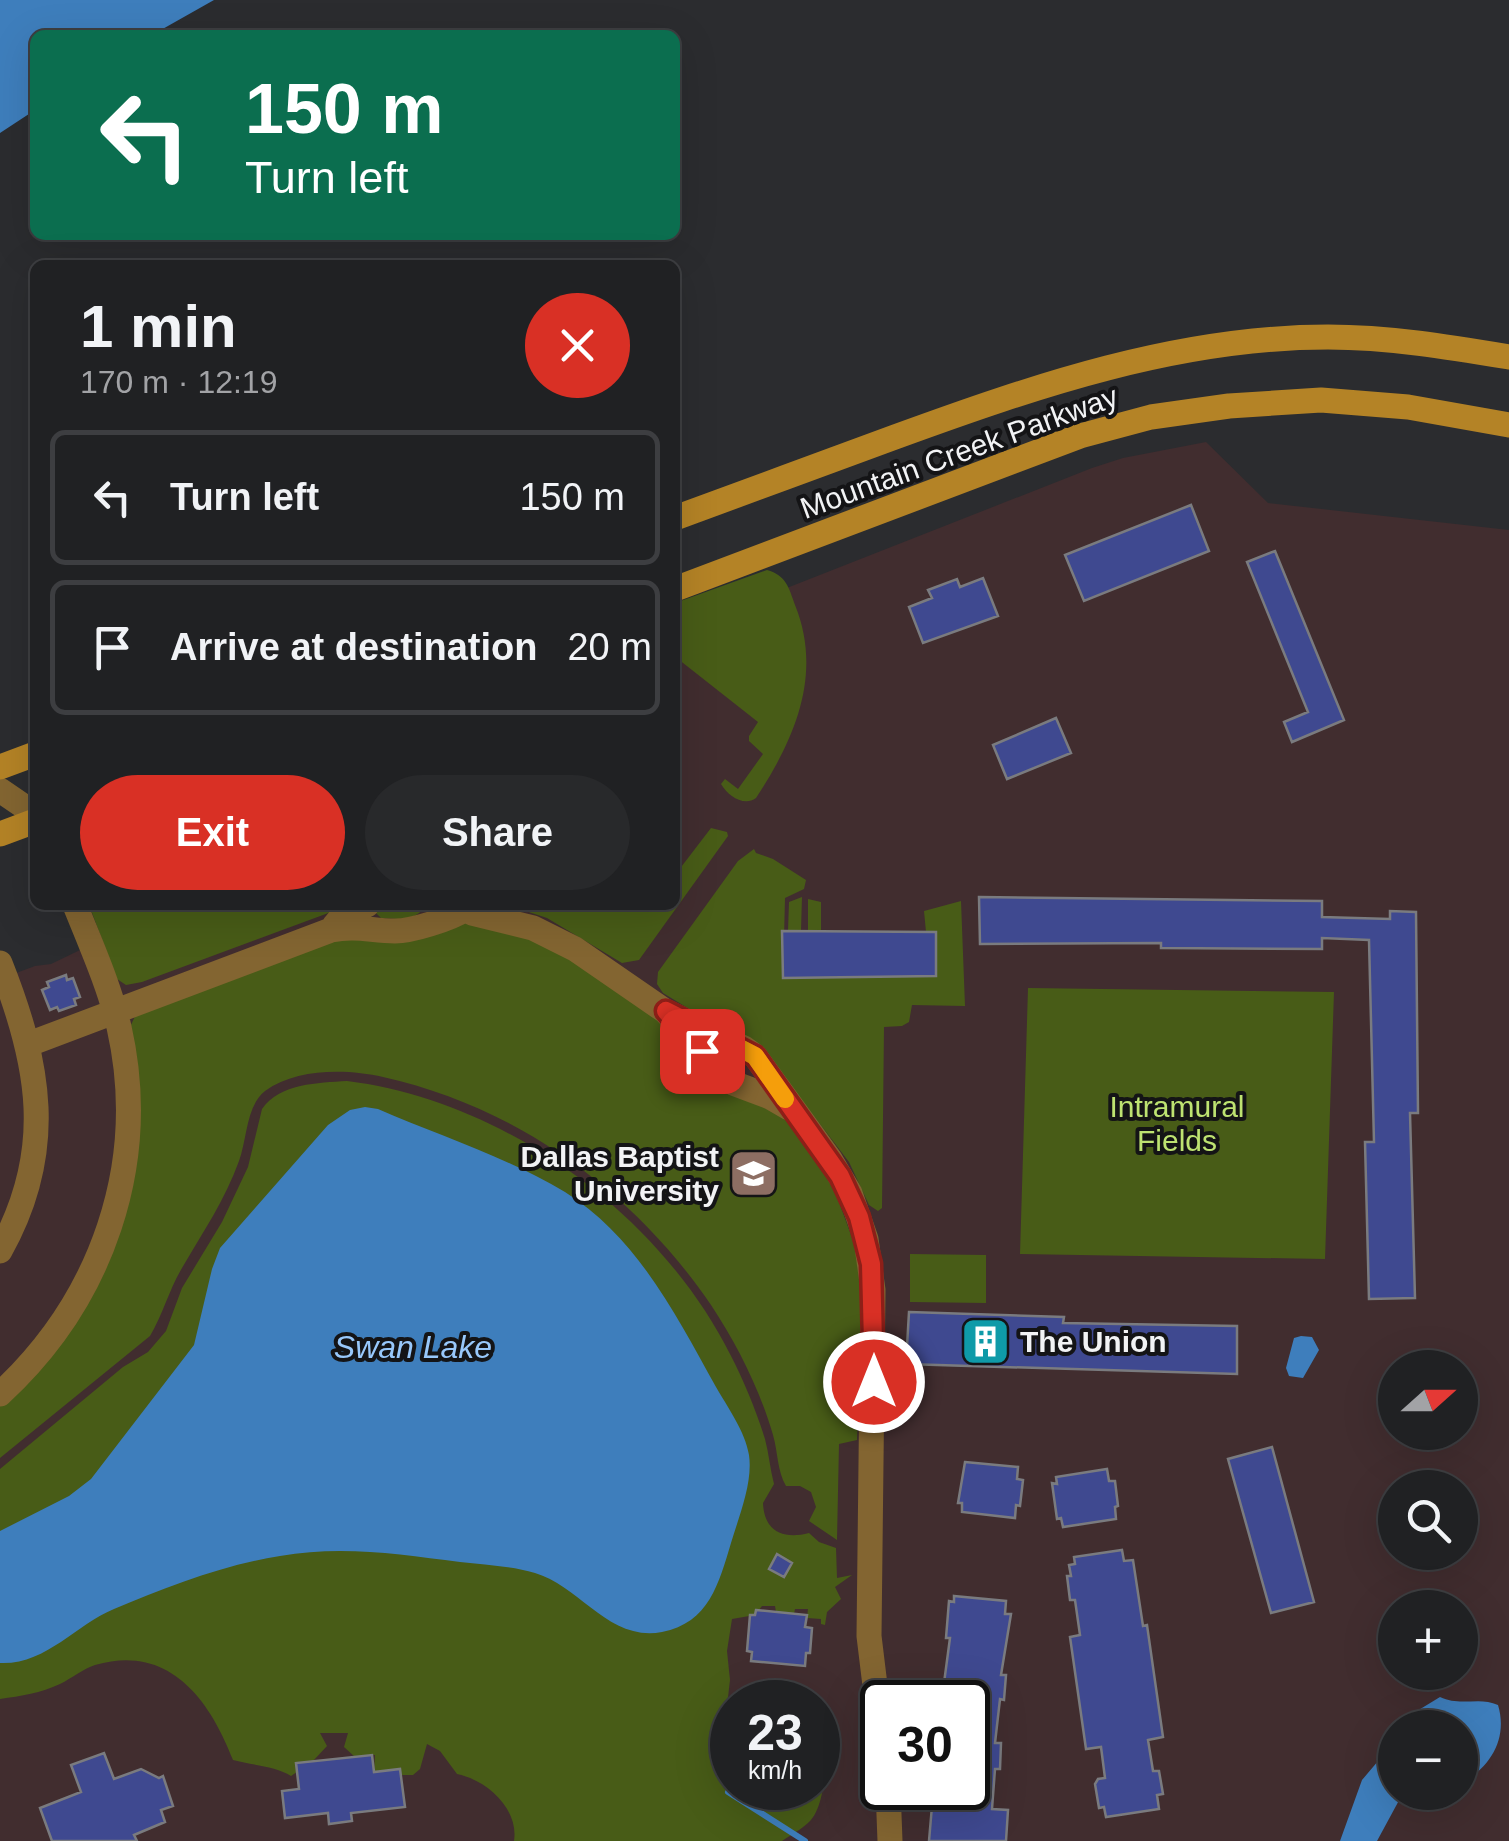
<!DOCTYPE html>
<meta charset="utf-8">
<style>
body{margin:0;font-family:Helvetica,sans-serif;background:#28292b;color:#f1f3f6;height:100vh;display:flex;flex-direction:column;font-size:38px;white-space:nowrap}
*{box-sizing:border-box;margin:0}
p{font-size:32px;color:#a2a3a6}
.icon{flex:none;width:55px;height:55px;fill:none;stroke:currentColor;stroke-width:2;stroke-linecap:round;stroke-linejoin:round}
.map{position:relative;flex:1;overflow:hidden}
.side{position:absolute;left:30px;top:260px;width:650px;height:650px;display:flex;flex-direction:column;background:#202123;border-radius:15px;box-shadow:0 10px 40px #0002,0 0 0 2px #3d3e41}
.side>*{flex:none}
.top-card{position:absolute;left:30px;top:30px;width:650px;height:210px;border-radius:15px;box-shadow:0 10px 40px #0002,0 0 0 2px #3d3e41;background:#0b6e4f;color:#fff;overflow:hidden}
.needle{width:65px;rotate:69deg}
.fabs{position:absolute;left:1378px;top:1350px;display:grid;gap:20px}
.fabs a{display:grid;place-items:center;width:100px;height:100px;border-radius:50%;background:#202123;box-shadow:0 10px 40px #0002,0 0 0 2px #3d3e41;font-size:50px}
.speed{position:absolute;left:710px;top:1680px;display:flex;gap:20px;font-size:50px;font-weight:700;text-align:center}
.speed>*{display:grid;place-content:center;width:130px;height:130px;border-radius:50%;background:#202123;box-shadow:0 10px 40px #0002,0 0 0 2px #3d3e41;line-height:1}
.speed small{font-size:25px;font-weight:400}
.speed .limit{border:5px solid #111;border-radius:15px;background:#fff;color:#111}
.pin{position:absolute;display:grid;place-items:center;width:85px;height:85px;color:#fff;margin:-42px;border-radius:20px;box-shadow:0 5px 15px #0006}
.me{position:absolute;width:110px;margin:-55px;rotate:0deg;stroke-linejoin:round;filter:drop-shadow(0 0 8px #0008)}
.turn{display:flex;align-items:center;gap:35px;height:210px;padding:0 50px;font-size:45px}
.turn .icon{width:130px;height:130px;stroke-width:2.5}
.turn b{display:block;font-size:70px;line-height:85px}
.round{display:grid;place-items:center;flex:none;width:105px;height:105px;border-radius:52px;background:#28292b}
.head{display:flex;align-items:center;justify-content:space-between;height:170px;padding:0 50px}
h1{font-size:60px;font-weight:700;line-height:75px}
.cta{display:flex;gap:20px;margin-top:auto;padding:20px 50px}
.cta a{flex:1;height:115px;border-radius:60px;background:#d93025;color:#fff;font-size:40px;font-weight:700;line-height:115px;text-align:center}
.cta a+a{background:#28292b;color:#f1f3f6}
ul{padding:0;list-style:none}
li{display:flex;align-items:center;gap:30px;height:135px;margin:0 20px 15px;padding:0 30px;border:5px solid #3d3e41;border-radius:15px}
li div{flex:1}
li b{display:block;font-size:38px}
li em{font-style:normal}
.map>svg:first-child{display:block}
</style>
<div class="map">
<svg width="1509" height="1841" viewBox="0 0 1509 1841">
<rect width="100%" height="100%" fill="#2b2c2f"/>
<path fill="#412d2f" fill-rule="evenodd" d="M1206,442L1268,503L1509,530V1841H0V979L35,966L51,964L103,939L147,924L149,905H675V632L1092,468L1123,458ZM1395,1368H1460V1432H1395ZM1395,1488H1460V1552H1395ZM1395,1608H1460V1672H1395ZM732,1702H818V1788H732ZM882,1702H968V1788H882ZM1395,1728H1460V1792H1395Z"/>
<path fill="#485c17" d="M767,570C786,575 789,588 795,605C823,674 795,739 756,798C744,807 728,796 721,784L725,779L738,789L763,754L749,741V736L758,722L678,659L675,661V603Z
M711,828L727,832L728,836L639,960L622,963L547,918L507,905H675V875Z
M754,849L756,853L773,859L806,880L804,889L785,898L783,978L936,976V933L926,932L924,911L961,901L965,1006L912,1005L909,1022L902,1026L884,1027L882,1208L878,1211L869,1205L849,1162L787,1081L704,1018L663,993L657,984L658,972L738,861Z
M802,897L801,930L788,931L789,902Z
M808,899L821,902V931L808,930Z
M89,905H350L142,982L126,985L117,979Z
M380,905H424L425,908C411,922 399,919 381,918L375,912Z
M465,922L515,933L559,951L636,1003L784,1117L813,1152L835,1191L855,1246L862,1304L857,1440L839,1444L837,1540L809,1521L816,1507L811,1492L800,1486H786C777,1471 778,1452 773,1435C760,1390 737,1344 711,1305C634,1192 518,1107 383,1077C347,1069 297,1068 265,1091C246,1106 247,1140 239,1161C225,1200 203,1232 182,1268C169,1290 163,1314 150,1336L0,1458V1403L103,1273L130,1027L137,1012L338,937Z
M1028,988L1334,992L1325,1259L1020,1254Z
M347,1081C503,1100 659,1213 730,1354C744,1381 756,1410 765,1439C769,1454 770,1469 774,1484L763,1503C764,1531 783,1540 809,1533L819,1542L836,1548L837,1578L852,1575L835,1587L841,1599L827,1612L825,1625L821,1624V1619L807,1618L808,1609H795L794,1614L776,1612L775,1606H762L755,1615L732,1619L727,1651L730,1680L724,1732L732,1757V1788L818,1786L823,1789C816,1822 810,1823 782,1841H514C519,1809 487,1780 457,1774L440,1751L427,1744L420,1769L413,1775H401L400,1769L374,1772L375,1755L355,1757L344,1747L348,1733H320L327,1746L313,1761L291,1776C276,1766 251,1765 233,1760C210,1700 169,1643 95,1665C83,1669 72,1678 60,1684C41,1693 21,1696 0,1699V1469L123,1367L148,1352L166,1331L182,1288L222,1222L248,1167L262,1109C280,1083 318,1083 347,1081Z
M910,1254L986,1255V1303L910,1302Z"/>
<path fill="#3e7ebc" d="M0,0H214L152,35H35V110L0,133Z
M365,1107L378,1109C440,1136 507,1157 565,1192C637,1237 676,1315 716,1387C728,1408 745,1431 749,1455C753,1483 739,1516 731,1543C719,1583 709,1623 662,1632C609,1642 580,1586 535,1573C512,1566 485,1565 460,1562C400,1554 340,1545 280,1556C223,1565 166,1587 114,1609C75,1625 46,1665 0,1663V1531L69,1496L91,1479L194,1345L212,1269L220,1248L328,1125L350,1110Z
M1301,1336L1312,1337L1319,1350L1303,1378L1289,1376L1286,1368L1294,1338Z
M1440,1697C1461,1707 1479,1696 1498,1705C1508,1738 1491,1767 1462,1783L1460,1728L1401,1727L1417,1711Z
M1395,1741V1792L1403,1793L1377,1841H1340L1362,1780Z"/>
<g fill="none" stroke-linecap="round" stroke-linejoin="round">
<path stroke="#3e7ebc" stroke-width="6" d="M728,1792L805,1841"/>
</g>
<path fill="#3f4990" stroke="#7a7b7f" stroke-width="2.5" d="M1191,505L1209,551L1084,601L1065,555Z
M1275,551L1344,720L1292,742L1284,722L1308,712L1247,562Z
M983,578L998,616L923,643L909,607L932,598L928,590L957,579L960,587Z
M1056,718L1071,753L1007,779L993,745Z
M979,897L1322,901V917L1390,919V911L1416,912L1418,1113H1410L1415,1298L1369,1299L1365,1142H1374L1369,940L1322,938V949L1161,948V943L980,944Z
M782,931L936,932V976L783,978Z
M66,975L67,980L73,978L80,997L74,999L76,1005L59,1011L57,1007L50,1010L42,990L49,987L47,982Z
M909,1312L1064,1317L1063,1323L1237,1326V1374L906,1364Z
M1272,1447L1314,1602L1271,1613L1228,1459Z
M965,1462L1018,1467L1017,1479L1023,1480L1020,1506L1016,1505L1015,1518L962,1512V1503H958Z
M1107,1469L1109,1481H1115L1118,1506L1115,1507L1116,1519L1063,1527L1061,1518L1057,1519L1052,1483L1057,1484L1056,1477Z
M1122,1550L1124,1561L1133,1560L1143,1626L1147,1625L1163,1737L1148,1740L1153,1771H1159L1163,1794L1157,1795L1159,1809L1106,1817L1104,1807L1099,1808L1095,1784L1098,1779L1105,1778L1101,1747L1086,1749L1070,1637L1080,1635L1075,1600H1070L1067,1576H1071L1069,1565L1075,1564L1074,1557Z
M777,1554L792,1563L784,1577L769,1569Z
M954,1596L1006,1601L1005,1614H1011L1001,1675H1006L1004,1700L1000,1699L995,1743H1001L1000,1769H995L992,1809L1008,1810L1006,1841H929L932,1806L944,1807V1798L968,1799V1702H946V1699L942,1698L950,1638H946L949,1601L954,1602Z
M756,1610L807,1615L805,1627L812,1628L810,1653H806L805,1666L751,1661L752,1652L747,1651L750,1615H755Z
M104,1753L114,1779L141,1769L159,1778L163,1776L173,1806L161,1810L165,1822L134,1835L137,1841H52L40,1808L81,1792L71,1765Z
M372,1755L374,1772L400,1769L405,1807L351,1813L352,1821L329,1824L328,1813L285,1818L282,1791L299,1789L296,1763Z"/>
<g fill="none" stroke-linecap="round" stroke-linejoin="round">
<path stroke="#836531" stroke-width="25" d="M0,790L35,814
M455,905L472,913L533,928L575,949L665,1011L733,1083L770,1097L789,1108
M334,926L343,915L367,905
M0,963C40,1064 56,1151 0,1251
M665,1011L744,1048L755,1056L830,1159L850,1193L866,1239L873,1290L869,1636L882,1743
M29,1044L331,930C357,925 371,931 395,931C412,931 450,919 464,910
M0,1394C102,1300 150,1164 119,1027C109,985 91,945 75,905
M888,1788L890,1841"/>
<path stroke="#b48326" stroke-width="25" d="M675,518C748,491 822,464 895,437C1035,386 1178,337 1328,337C1389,337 1449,347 1509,357
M675,589L1080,436L1151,417L1229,406L1321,400L1408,407L1509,425
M0,767L35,754
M0,834L35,821"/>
</g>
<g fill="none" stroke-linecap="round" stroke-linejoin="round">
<defs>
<path id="route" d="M702,1051L666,1011L755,1056L840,1176L859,1217L871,1264L874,1382"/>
</defs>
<use href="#route" stroke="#8d1f18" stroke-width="25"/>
<use href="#route" stroke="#d93025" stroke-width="18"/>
<path stroke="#f59e0b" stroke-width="18" d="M711,1033L755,1056L785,1099"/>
</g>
<defs>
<symbol id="university-square" viewBox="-11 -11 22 22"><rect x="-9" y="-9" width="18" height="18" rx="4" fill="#8d6e63" stroke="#141416"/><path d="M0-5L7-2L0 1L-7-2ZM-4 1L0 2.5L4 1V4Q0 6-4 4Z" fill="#fff"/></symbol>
<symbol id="building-square" viewBox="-11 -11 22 22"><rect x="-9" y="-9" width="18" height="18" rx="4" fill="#0f9aa8" stroke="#141416"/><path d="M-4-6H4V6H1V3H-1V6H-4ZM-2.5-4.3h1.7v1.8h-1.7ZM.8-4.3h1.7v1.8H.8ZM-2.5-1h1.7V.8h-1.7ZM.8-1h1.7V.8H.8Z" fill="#fff"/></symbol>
</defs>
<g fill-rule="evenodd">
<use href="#university-square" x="726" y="1146" width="55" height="55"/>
<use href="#building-square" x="958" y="1314" width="55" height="55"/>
</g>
<g text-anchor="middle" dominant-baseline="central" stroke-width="8" stroke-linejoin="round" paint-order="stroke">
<g font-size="30" fill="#f2f3f5" stroke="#141416">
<text transform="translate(959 452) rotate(-20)">Mountain Creek Parkway</text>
</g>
<g font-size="30" fill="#bee371" stroke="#141416">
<text x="1177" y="1106">Intramural<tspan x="1177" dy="34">Fields</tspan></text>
</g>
<g font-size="30" font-weight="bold" fill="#f2f3f5" stroke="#141416" text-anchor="end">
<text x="719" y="1156">Dallas Baptist<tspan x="719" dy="34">University</tspan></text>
<text x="1020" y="1341" text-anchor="start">The Union</text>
</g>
<g font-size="32" font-style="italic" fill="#98c8fb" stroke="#141416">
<text x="413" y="1347">Swan Lake</text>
</g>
</g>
</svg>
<div class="fabs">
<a><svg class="needle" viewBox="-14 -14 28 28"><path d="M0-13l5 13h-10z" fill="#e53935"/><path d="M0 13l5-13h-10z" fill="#a2a3a6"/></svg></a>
<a><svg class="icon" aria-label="search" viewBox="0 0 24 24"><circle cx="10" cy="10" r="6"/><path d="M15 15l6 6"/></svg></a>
<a>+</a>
<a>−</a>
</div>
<div class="speed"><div>23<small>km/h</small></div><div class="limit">30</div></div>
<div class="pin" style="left:702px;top:1051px;background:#d93025"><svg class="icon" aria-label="arrive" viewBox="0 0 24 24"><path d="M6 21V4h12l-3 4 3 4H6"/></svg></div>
<svg class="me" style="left:874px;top:1382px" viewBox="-20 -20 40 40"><circle r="17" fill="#d93025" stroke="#fff" stroke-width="3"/><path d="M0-11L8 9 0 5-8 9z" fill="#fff"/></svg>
<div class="top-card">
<div class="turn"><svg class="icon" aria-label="left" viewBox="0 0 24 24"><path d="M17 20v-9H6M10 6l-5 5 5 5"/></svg><div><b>150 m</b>Turn left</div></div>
</div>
<section class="side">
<div class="head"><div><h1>1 min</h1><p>170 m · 12:19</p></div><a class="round" style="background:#d93025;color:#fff"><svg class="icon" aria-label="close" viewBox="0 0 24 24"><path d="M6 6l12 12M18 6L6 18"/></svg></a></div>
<ul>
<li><svg class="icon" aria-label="left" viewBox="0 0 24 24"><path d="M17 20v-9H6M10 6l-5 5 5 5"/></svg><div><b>Turn left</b></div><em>150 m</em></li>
<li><svg class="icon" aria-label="arrive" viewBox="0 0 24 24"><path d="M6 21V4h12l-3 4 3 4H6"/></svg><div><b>Arrive at destination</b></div><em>20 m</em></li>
</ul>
<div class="cta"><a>Exit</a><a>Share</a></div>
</section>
</div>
